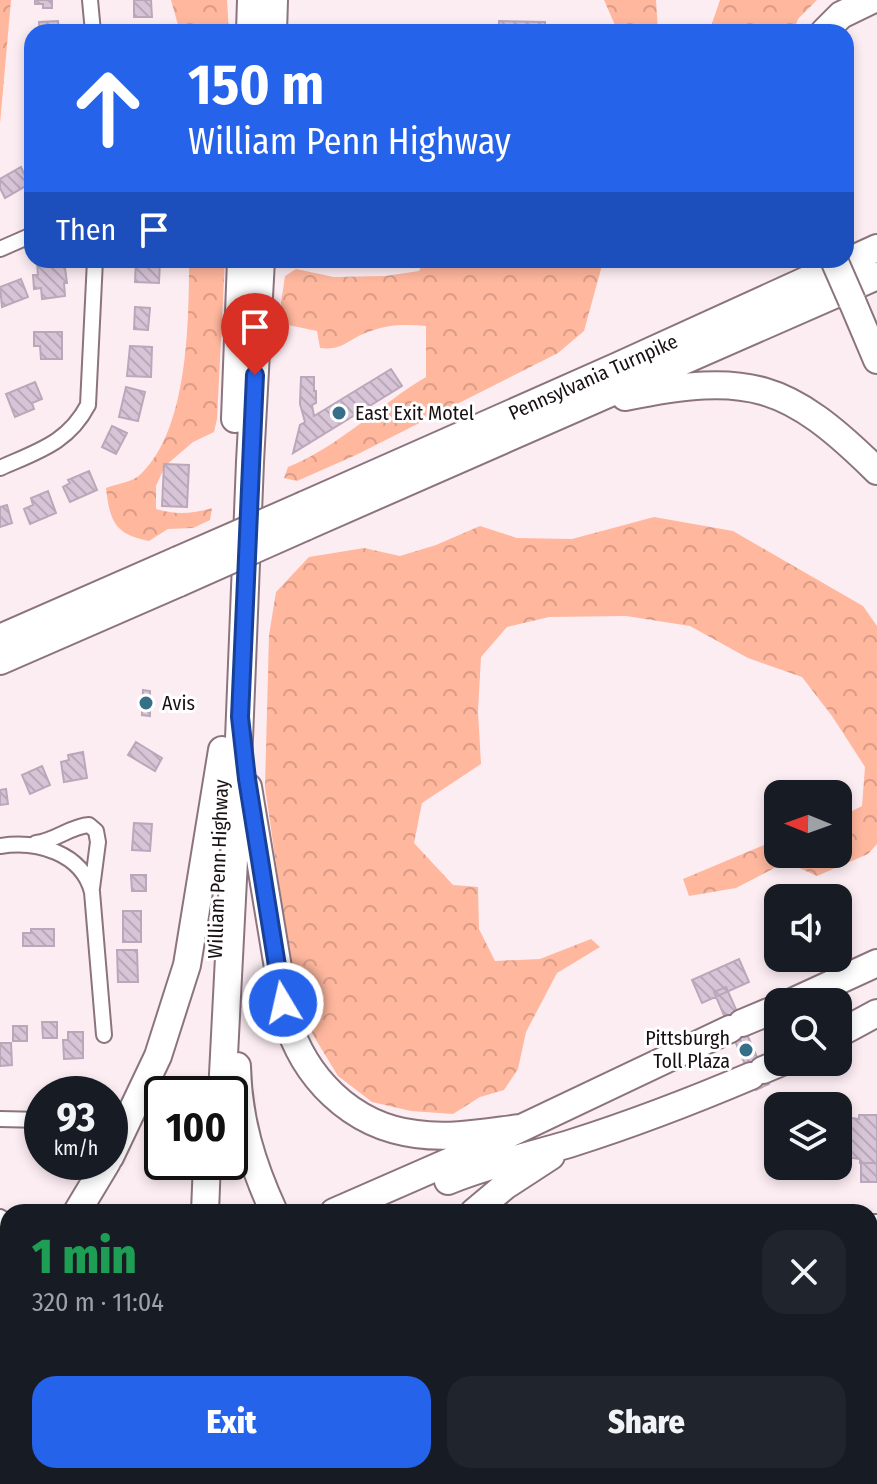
<!DOCTYPE html>
<meta charset="utf-8">
<style>
body{margin:0;font-family:"Fira Sans Condensed",sans-serif;background:#20242c;color:#f1f3f6;height:100vh;display:flex;flex-direction:column;font-size:30px;white-space:nowrap}
*{box-sizing:border-box;margin:0}
p{font-size:26px;color:#9ea1a6}
.icon{flex:none;width:44px;height:44px;fill:none;stroke:currentColor;stroke-width:2;stroke-linecap:round;stroke-linejoin:round}
.map{position:relative;flex:1;overflow:hidden}
.details{position:absolute;left:0px;top:1204px;width:878px;height:280px;display:flex;flex-direction:column;background:#171b24;border-radius:24px 24px 0 0;box-shadow:0 4px 12px #0003}
.details>*{flex:none}
.hud{position:absolute;left:24px;top:24px;width:830px;height:244px;border-radius:24px;box-shadow:0 4px 12px #0003;background:#2563eb;color:#fff;overflow:hidden}
.needle{width:52px;rotate:271deg}
.tools{position:absolute;left:764px;top:780px;display:grid;gap:16px}
.tools a{display:grid;place-items:center;width:88px;height:88px;border-radius:16px;background:#171b24;box-shadow:0 4px 12px #0003;font-size:40px}
.speed{position:absolute;left:24px;top:1076px;display:flex;gap:16px;font-size:40px;font-weight:700;text-align:center}
.speed>*{display:grid;place-content:center;width:104px;height:104px;border-radius:50%;background:#171b24;box-shadow:0 4px 12px #0003;line-height:1}
.speed small{font-size:20px;font-weight:400}
.speed .limit{border:4px solid #111;border-radius:12px;background:#fff;color:#111}
.pin{position:absolute;display:grid;place-items:center;width:68px;height:68px;color:#fff;margin:-82px -34px;border-radius:50% 50% 50% 0;rotate:-45deg;box-shadow:0 0 8px #0007}
.pin .icon{rotate:45deg}
.me{position:absolute;width:88px;margin:-44px;rotate:351deg;stroke-linejoin:round;filter:drop-shadow(0 0 6px #0008)}
.turn{display:flex;align-items:center;gap:28px;height:168px;padding:0 32px;font-size:36px}
.turn .icon{width:104px;height:104px;stroke-width:2.5}
.turn b{display:block;font-size:56px;line-height:68px}
.then{display:flex;align-items:center;height:76px;padding:0 32px;background:#0003;gap:16px;font-size:30px}
.round{display:grid;place-items:center;flex:none;width:84px;height:84px;border-radius:24px;background:#20242c}
.headline{display:flex;align-items:center;justify-content:space-between;height:136px;padding:0 32px}
h1{font-size:48px;font-weight:800;line-height:60px;color:#1e9e55}
.action{display:flex;gap:16px;margin-top:auto;padding:16px 32px}
.action a{flex:1;height:92px;border-radius:24px;background:#2563eb;color:#fff;font-size:32px;font-weight:800;line-height:92px;text-align:center}
.action a+a{background:#20242c;color:#f1f3f6}
.map>svg:first-child{display:block}
</style>
<div class="map">
<svg width="877" height="1484" viewBox="0 0 877 1484">
<defs>
<pattern id="forest-crowns" width="20" height="18" patternUnits="userSpaceOnUse" patternTransform="scale(2)"><rect width="20" height="18" fill="#ffb79e"/><path d="M2 6a3 3 0 1 1 6 0M12 15a3 3 0 1 1 6 0" fill="none" stroke="#da9c87"/></pattern>
<pattern id="building-back-hatch" width="6" height="6" patternUnits="userSpaceOnUse" patternTransform="scale(2)"><rect width="6" height="6" fill="#d7c5d7"/><path d="M-1 5l2 2M0 0l6 6M5-1l2 2" fill="none" stroke="#b8a8b8"/></pattern>
</defs>
<rect width="100%" height="100%" fill="#fcedf3"/>
<path fill="url(#forest-crowns)" d="M0,0H11L0,124Z
M171,0H227L229,32H180Z
M604,0H656L658,32H618Z
M720,0H817L798,19L793,32H709Z
M189,260H225L217,419L214,432L193,442L165,466L156,486V509C176,515 191,514 212,508L210,520L193,528L168,529L149,541C114,534 110,521 106,488C116,484 133,482 141,474C188,429 189,323 189,260Z
M424,260H601V269L584,331L558,353L356,455L297,481L284,478L288,467C339,447 380,404 426,377V326C406,324 388,324 368,332C348,339 343,351 320,348L317,331L283,324L281,303L285,276L296,269L334,277L385,276L419,271Z
M654,517L733,531L863,606L877,626V844L868,854L817,876L786,862L736,888L689,896L683,879L778,839V854H838V818L862,806L865,767L832,716L802,677L748,658L690,626L626,616L549,617L507,627L481,657L478,711L481,764L422,803L414,843L453,885L478,887L479,929L495,961L540,959L591,939L600,947L557,973L526,1032L518,1069L504,1090L480,1097L453,1114L411,1111L372,1102L338,1076L313,1035L292,975L265,787L269,635L276,592L309,557L364,548L400,556L436,545L480,526L517,538L572,539Z
M276,1476H347L348,1484H279Z
M670,1476H728V1484H674Z"/>
<path fill="url(#building-back-hatch)" stroke="#baa8ba" stroke-width="2" d="M35,0H52V8H43V4H35Z
M134,0H151L152,17H134Z
M58,21L59,32H35H40L39,22Z
M499,21L545,22V32H499Z
M21,167L29,184L5,198L0,188V179Z
M64,260L67,283H64L65,296L42,299L41,288L34,289L33,275H38L37,263Z
M136,260H160L159,283L135,282Z
M21,279L28,297L2,307L0,287Z
M135,307L150,308L148,330L134,329Z
M34,332H62V359H41L40,346H34Z
M130,346L152,347L151,377L127,376Z
M391,369L402,386L293,453L300,425L305,422L300,404L301,377H314V391H316V403L312,405L314,416Z
M35,382L42,399L32,403L34,409L15,417L6,394Z
M126,387L145,392L138,421L119,417Z
M112,426L127,433L116,454L102,447Z
M164,464L189,465L187,507L162,506Z
M89,471L97,490L70,502L63,487L70,483L68,480Z
M48,491L56,513L30,524L24,509L33,505L31,498Z
M7,505L12,523L0,527V507Z
M143,690L150,691V716L142,715Z
M136,742L162,758L155,771L128,755Z
M83,752L87,778L64,782L61,762L69,760L68,755Z
M42,766L50,785L30,794L22,775Z
M6,789L8,804L0,805V790Z
M134,823L152,824L150,851L132,850Z
M131,875H146V891H132Z
M123,911H141V942H123Z
M31,929H54V946H23V933H31Z
M117,950H137L138,982H118Z
M739,959L749,982L702,1003L692,980Z
M726,987L769,1084L756,1090L714,992Z
M42,1022H57V1038H43Z
M13,1026H27V1041H13Z
M68,1032H83V1058L64,1059L63,1040H68Z
M0,1043H11L12,1065L0,1066Z
M859,1115H877V1163H860V1159L838,1156V1121H851V1118L859,1119Z
M861,1163H877V1182H861Z"/>
<g fill="none" stroke-linecap="round" stroke-linejoin="round">
<defs>
<path id="street" d="M90,0L93,32
M0,249L32,235
M0,468C38,451 68,443 88,405L95,260
M36,843C55,841 71,826 89,825L96,831L98,842L92,888
M0,846C37,840 82,853 92,892L104,1035
M0,1119L42,1120
M0,1217L8,1222
M870,1222H877
M516,1476L519,1484"/>
<path id="highway" d="M250,32L251,0
M273,32L274,0
M824,32L841,15L872,0
M852,301L877,360
M625,397C748,372 787,382 877,471
M235,419L241,260
M304,505L618,366L877,248
M305,527L877,276
M0,638L178,560
M0,661L179,583
M248,787L286,1016C303,1077 351,1126 416,1134C451,1139 487,1132 521,1128
M792,1002L877,963
M742,1023L778,1008
M838,1034L877,1013
M237,1066C238,1119 252,1164 274,1212
M763,1070L782,1062
M222,1094L235,840L250,462L261,260
M110,1157L158,1056L187,965L222,750
M448,1181C488,1164 530,1156 572,1143C632,1124 692,1101 751,1076
M77,1212L107,1162
M205,1212L207,1162
M334,1212L469,1153L730,1029
M474,1212L505,1186L551,1156
M0,1337L8,1324
M0,1403L8,1386
M0,1432L8,1413
M162,1484L166,1476
M194,1484L195,1476
M380,1484L382,1476"/>
</defs>
<use href="#street" stroke="#8b747e" stroke-width="18"/>
<use href="#highway" stroke="#8b747e" stroke-width="30"/>
<use href="#street" stroke="#fff" stroke-width="14"/>
<use href="#highway" stroke="#fff" stroke-width="26"/>
<defs>
<path id="highway-bridge" d="M834,260L852,301
M178,560L304,505
M179,583L305,527"/>
</defs>
<use href="#highway-bridge" stroke="#8b747e" stroke-width="30" stroke-linecap="butt"/>
<use href="#highway-bridge" stroke="#fff" stroke-width="26"/>
</g>
<g fill="none" stroke-linecap="round" stroke-linejoin="round">
<defs>
<path id="route" d="M255,375L240,717L247,779L283,1003"/>
</defs>
<use href="#route" stroke="#184099" stroke-width="20"/>
<use href="#route" stroke="#2563eb" stroke-width="14"/>
</g>
<g fill="#367088" stroke="#fff" stroke-width="3">
<circle cx="339" cy="413" r="8"/>
<circle cx="146" cy="703" r="8"/>
<circle cx="746" cy="1050" r="8"/>
</g>
<g text-anchor="middle" dominant-baseline="central" stroke-width="6" stroke-linejoin="round" paint-order="stroke">
<g font-size="20" fill="#181013" stroke="#fff">
<text transform="translate(593 377) rotate(-24)">Pennsylvania Turnpike</text>
<text transform="translate(218 869) rotate(-88)">William Penn Highway</text>
</g>
<g font-size="20" fill="#181013" stroke="#fff" text-anchor="start">
<text x="355" y="413">East Exit Motel</text>
<text x="162" y="703">Avis</text>
<text x="730" y="1038" text-anchor="end">Pittsburgh<tspan x="730" dy="23">Toll Plaza</tspan></text>
</g>
</g>
</svg>
<div class="tools">
<a><svg class="needle" viewBox="-14 -14 28 28"><path d="M0-13l5 13h-10z" fill="#e53935"/><path d="M0 13l5-13h-10z" fill="#9ea1a6"/></svg></a>
<a><svg class="icon" aria-label="sound" viewBox="0 0 24 24"><path d="M4 9h4l5-4v14l-5-4H4zM17 9q2 3 0 6"/></svg></a>
<a><svg class="icon" aria-label="search" viewBox="0 0 24 24"><circle cx="10" cy="10" r="6"/><path d="M15 15l6 6"/></svg></a>
<a><svg class="icon" aria-label="layers" viewBox="0 0 24 24"><path d="M12 4l9 5-9 5-9-5zM3 14l9 5 9-5"/></svg></a>
</div>
<div class="speed"><div>93<small>km/h</small></div><div class="limit">100</div></div>
<div class="pin" style="left:255px;top:375px;background:#d93025"><svg class="icon" aria-label="arrive" viewBox="0 0 24 24"><path d="M6 21V4h12l-3 4 3 4H6"/></svg></div>
<svg class="me" style="left:283px;top:1003px" viewBox="-20 -20 40 40"><circle r="17" fill="#2563eb" stroke="#fff" stroke-width="3"/><path d="M0-11L8 9 0 5-8 9z" fill="#fff"/></svg>
<div class="hud">
<div class="turn"><svg class="icon" aria-label="ahead" viewBox="0 0 24 24"><path d="M12 20V5M6 11l6-6 6 6"/></svg><div><b>150 m</b>William Penn Highway</div></div>
<div class="then">Then<svg class="icon" aria-label="arrive" viewBox="0 0 24 24"><path d="M6 21V4h12l-3 4 3 4H6"/></svg></div>
</div>
<section class="details">
<div class="headline"><div><h1>1 min</h1><p>320 m · 11:04</p></div><a class="round"><svg class="icon" aria-label="close" viewBox="0 0 24 24"><path d="M6 6l12 12M18 6L6 18"/></svg></a></div>
<div class="action"><a>Exit</a><a>Share</a></div>
</section>
</div>
